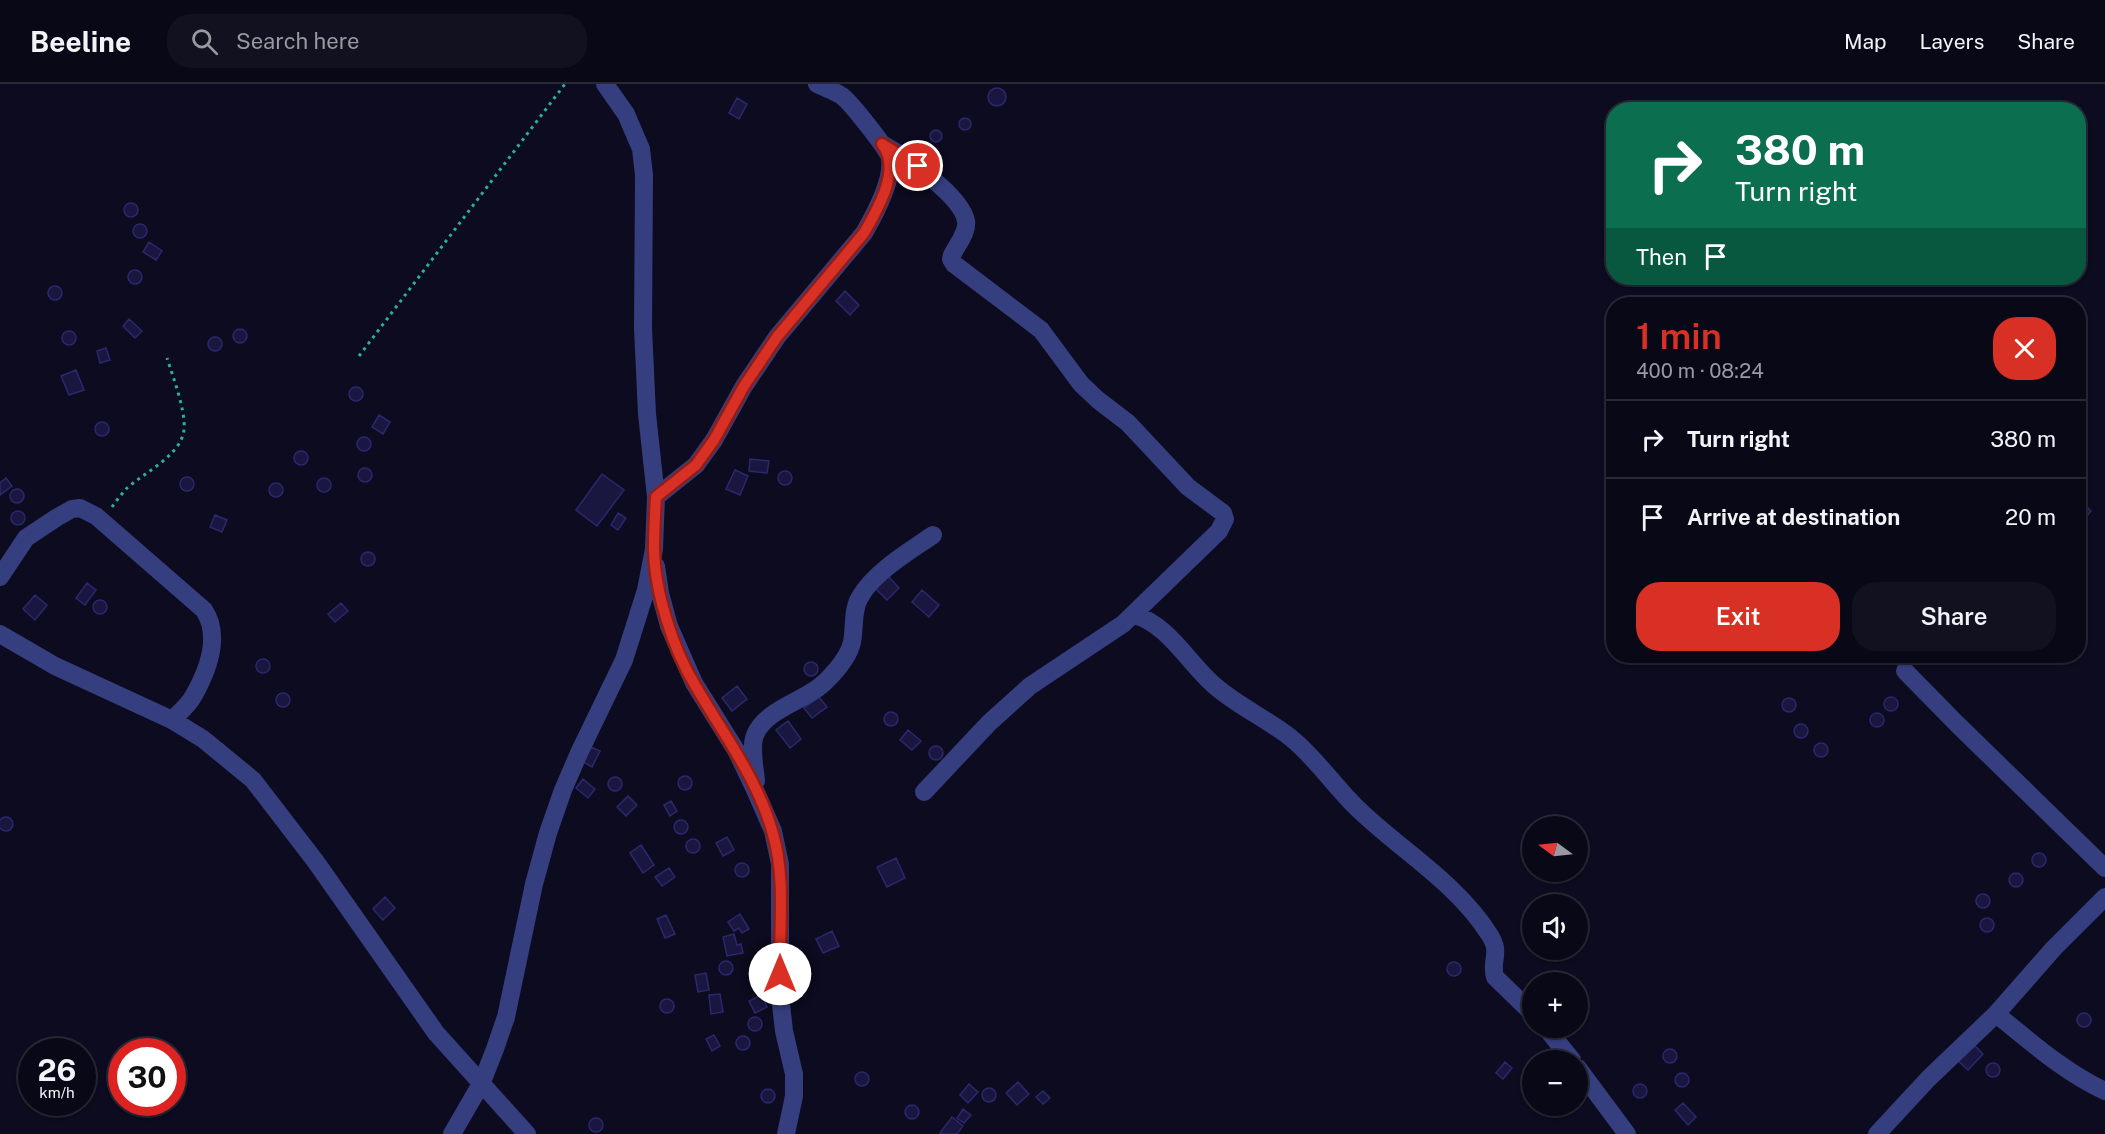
<!DOCTYPE html>
<meta charset="utf-8">
<style>
body{margin:0;font-family:"Public Sans",sans-serif;background:#121120;color:#f1f3f6;height:100vh;display:flex;flex-direction:column;font-size:22px;white-space:nowrap}
*{box-sizing:border-box;margin:0}
p{font-size:20px;color:#999aa1}
.icon{flex:none;width:33px;height:33px;fill:none;stroke:currentColor;stroke-width:2;stroke-linecap:round;stroke-linejoin:round}
.map{position:relative;flex:1;overflow:hidden}
.side{position:absolute;left:1606px;top:213px;width:480px;height:366px;display:flex;flex-direction:column;background:#090817;border-radius:24px;box-shadow:0 2px 4px #0004,0 0 0 2px #292936}
.side>*{flex:none}
.banner{position:absolute;left:1606px;top:18px;width:480px;height:183px;border-radius:24px;box-shadow:0 2px 4px #0004,0 0 0 2px #292936;background:#0b6e4f;color:#fff;overflow:hidden}
.needle{width:39px;rotate:285deg}
.tools{position:absolute;left:1522px;top:732px;display:grid;gap:12px}
.tools a{display:grid;place-items:center;width:66px;height:66px;border-radius:50%;background:#090817;box-shadow:0 2px 4px #0004,0 0 0 2px #292936;font-size:30px}
.speed{position:absolute;left:18px;top:954px;display:flex;gap:12px;font-size:30px;font-weight:700;text-align:center}
.speed>*{display:grid;place-content:center;width:78px;height:78px;border-radius:50%;background:#090817;box-shadow:0 2px 4px #0004,0 0 0 2px #292936;line-height:1}
.speed small{font-size:15px;font-weight:400}
.speed .limit{border:9px solid #d22;background:#fff;color:#111}
.pin{position:absolute;display:grid;place-items:center;width:51px;height:51px;color:#fff;margin:-26px;border:3px solid #fff;border-radius:50%;box-shadow:0 2px 6px #0007}
.me{position:absolute;width:66px;margin:-33px;rotate:0deg;stroke-linejoin:round;filter:drop-shadow(0 0 4px #0008)}
.turn{display:flex;align-items:center;gap:21px;height:126px;padding:0 30px;font-size:27px}
.turn .icon{width:78px;height:78px;stroke-width:2.5}
.turn b{display:block;font-size:42px;line-height:51px}
.then{display:flex;align-items:center;height:57px;padding:0 30px;background:#0003;gap:12px;font-size:22px}
.round{display:grid;place-items:center;flex:none;width:63px;height:63px;border-radius:24px;background:#121120}
.summary{display:flex;align-items:center;justify-content:space-between;height:102px;padding:0 30px}
h1{font-size:36px;font-weight:600;line-height:45px;color:#d93025}
.primary-button{display:flex;gap:12px;margin-top:auto;padding:12px 30px}
.primary-button a{flex:1;height:69px;border-radius:24px;background:#d93025;color:#fff;font-size:24px;font-weight:600;line-height:69px;text-align:center}
.primary-button a+a{background:#121120;color:#f1f3f6}
ul{padding:0;list-style:none}
li{display:flex;align-items:center;gap:18px;height:78px;padding:0 30px;border-top:2px solid #292936}
li div{flex:1}
li b{display:block;font-size:22px}
li em{font-style:normal}
header{display:flex;align-items:center;gap:36px;box-sizing:border-box;height:84px;padding:0 30px;background:#090817;border-bottom:2px solid #292936}
header strong{font-size:28px}
nav{display:flex;gap:33px;margin-inline-start:auto;font-size:21px}
.search{width:420px;height:54px;background:#121120;display:flex;align-items:center;gap:15px;box-sizing:border-box;padding:0 21px;border-radius:24px;color:#999aa1;font-size:22px}
.map>svg:first-child{display:block}
</style>
<header>
<strong>Beeline</strong>
<div class="search"><svg class="icon" aria-label="search" viewBox="0 0 24 24"><circle cx="10" cy="10" r="6"/><path d="M15 15l6 6"/></svg>Search here</div>
<nav><a>Map</a><a>Layers</a><a>Share</a></nav>
</header>
<div class="map">
<svg width="2105" height="1050" viewBox="0 0 2105 1050">
<rect width="100%" height="100%" fill="#0c0b1f"/>
<path fill="#191740" stroke="#2b286d" stroke-width="1.5" d="M988 13a9 9 0 1 1 18 0a9 9 0 1 1-18 0Z
M737,14L747,20L739,35L729,29Z
M959 40a6 6 0 1 1 12 0a6 6 0 1 1-12 0Z
M930 52a6 6 0 1 1 12 0a6 6 0 1 1-12 0Z
M124 126a7 7 0 1 1 14 0a7 7 0 1 1-14 0Z
M133 147a7 7 0 1 1 14 0a7 7 0 1 1-14 0Z
M149,158L162,167L156,176L143,168Z
M128 193a7 7 0 1 1 14 0a7 7 0 1 1-14 0Z
M48 209a7 7 0 1 1 14 0a7 7 0 1 1-14 0Z
M845,207L859,221L850,231L836,217Z
M129,235L142,247L135,254L123,242Z
M233 252a7 7 0 1 1 14 0a7 7 0 1 1-14 0Z
M62 254a7 7 0 1 1 14 0a7 7 0 1 1-14 0Z
M208 260a7 7 0 1 1 14 0a7 7 0 1 1-14 0Z
M106,264L110,276L100,279L97,267Z
M76,286L84,306L69,311L61,292Z
M349 310a7 7 0 1 1 14 0a7 7 0 1 1-14 0Z
M379,331L390,338L383,350L372,343Z
M95 345a7 7 0 1 1 14 0a7 7 0 1 1-14 0Z
M357 360a7 7 0 1 1 14 0a7 7 0 1 1-14 0Z
M294 374a7 7 0 1 1 14 0a7 7 0 1 1-14 0Z
M750,375L769,377L767,389L749,387Z
M358 391a7 7 0 1 1 14 0a7 7 0 1 1-14 0Z
M735,386L748,392L740,411L726,405Z
M778 394a7 7 0 1 1 14 0a7 7 0 1 1-14 0Z
M602,390L624,406L597,442L576,426Z
M180 400a7 7 0 1 1 14 0a7 7 0 1 1-14 0Z
M317 401a7 7 0 1 1 14 0a7 7 0 1 1-14 0Z
M6,394L12,402L0,411V399Z
M269 406a7 7 0 1 1 14 0a7 7 0 1 1-14 0Z
M10 412a7 7 0 1 1 14 0a7 7 0 1 1-14 0Z
M2083,419L2091,427L2082,438L2079,435V424Z
M11 434a7 7 0 1 1 14 0a7 7 0 1 1-14 0Z
M618,429L626,434L618,446L611,441Z
M215,431L227,436L222,448L210,443Z
M361 475a7 7 0 1 1 14 0a7 7 0 1 1-14 0Z
M888,492L899,504L887,516L875,504Z
M87,499L96,506L85,521L76,514Z
M922,506L939,521L929,533L912,518Z
M35,511L47,521L35,536L23,525Z
M93 523a7 7 0 1 1 14 0a7 7 0 1 1-14 0Z
M341,519L348,527L335,538L328,530Z
M256 582a7 7 0 1 1 14 0a7 7 0 1 1-14 0Z
M804 585a7 7 0 1 1 14 0a7 7 0 1 1-14 0Z
M737,602L747,615L732,627L722,614Z
M276 616a7 7 0 1 1 14 0a7 7 0 1 1-14 0Z
M1884 620a7 7 0 1 1 14 0a7 7 0 1 1-14 0Z
M819,613L827,623L812,634L804,624Z
M1782 621a7 7 0 1 1 14 0a7 7 0 1 1-14 0Z
M884 635a7 7 0 1 1 14 0a7 7 0 1 1-14 0Z
M1870 636a7 7 0 1 1 14 0a7 7 0 1 1-14 0Z
M788,637L801,655L790,664L776,646Z
M1794 647a7 7 0 1 1 14 0a7 7 0 1 1-14 0Z
M908,646L921,657L912,666L900,656Z
M1814 666a7 7 0 1 1 14 0a7 7 0 1 1-14 0Z
M929 669a7 7 0 1 1 14 0a7 7 0 1 1-14 0Z
M591,663L600,667L592,683L583,678Z
M678 699a7 7 0 1 1 14 0a7 7 0 1 1-14 0Z
M608 700a7 7 0 1 1 14 0a7 7 0 1 1-14 0Z
M583,695L595,705L588,714L576,704Z
M628,712L637,721L626,732L617,723Z
M671,717L677,727L670,732L664,721Z
M-1 740a7 7 0 1 1 14 0a7 7 0 1 1-14 0Z
M674 743a7 7 0 1 1 14 0a7 7 0 1 1-14 0Z
M727,753L734,766L723,772L716,759Z
M686 762a7 7 0 1 1 14 0a7 7 0 1 1-14 0Z
M641,761L654,781L643,789L630,769Z
M2032 776a7 7 0 1 1 14 0a7 7 0 1 1-14 0Z
M896,774L905,794L887,803L877,783Z
M735 786a7 7 0 1 1 14 0a7 7 0 1 1-14 0Z
M669,784L675,793L662,802L655,793Z
M2009 796a7 7 0 1 1 14 0a7 7 0 1 1-14 0Z
M1976 817a7 7 0 1 1 14 0a7 7 0 1 1-14 0Z
M385,813L395,824L383,836L373,825Z
M740,830L749,845L742,849L739,844L734,847L728,838Z
M666,831L675,850L665,854L657,835Z
M1980 841a7 7 0 1 1 14 0a7 7 0 1 1-14 0Z
M832,847L839,862L823,869L816,855Z
M734,850L737,861L741,860L743,869L727,872L723,853Z
M719 884a7 7 0 1 1 14 0a7 7 0 1 1-14 0Z
M1447 885a7 7 0 1 1 14 0a7 7 0 1 1-14 0Z
M706,889L709,906L698,908L695,891Z
M720,910L723,928L711,930L709,911Z
M762,911L767,923L755,929L749,917Z
M660 922a7 7 0 1 1 14 0a7 7 0 1 1-14 0Z
M2077 936a7 7 0 1 1 14 0a7 7 0 1 1-14 0Z
M748 940a7 7 0 1 1 14 0a7 7 0 1 1-14 0Z
M714,951L720,962L712,967L706,955Z
M736 959a7 7 0 1 1 14 0a7 7 0 1 1-14 0Z
M1971,958L1983,970L1968,986L1956,975Z
M1663 972a7 7 0 1 1 14 0a7 7 0 1 1-14 0Z
M1505,978L1512,984L1503,995L1496,989Z
M1986 986a7 7 0 1 1 14 0a7 7 0 1 1-14 0Z
M855 995a7 7 0 1 1 14 0a7 7 0 1 1-14 0Z
M1675 996a7 7 0 1 1 14 0a7 7 0 1 1-14 0Z
M1018,998L1029,1010L1017,1021L1006,1009Z
M1633 1007a7 7 0 1 1 14 0a7 7 0 1 1-14 0Z
M969,1000L978,1008L968,1019L960,1011Z
M982 1011a7 7 0 1 1 14 0a7 7 0 1 1-14 0Z
M761 1012a7 7 0 1 1 14 0a7 7 0 1 1-14 0Z
M1043,1007L1050,1014L1043,1020L1036,1013Z
M1683,1019L1696,1033L1688,1041L1675,1026Z
M905 1028a7 7 0 1 1 14 0a7 7 0 1 1-14 0Z
M963,1025L971,1031L964,1039L957,1034Z
M952,1033L963,1042L957,1050H942L940,1049Z
M589 1041a7 7 0 1 1 14 0a7 7 0 1 1-14 0Z"/>
<g fill="none" stroke-linecap="round" stroke-linejoin="round">
<path stroke="#29b294" stroke-width="3" stroke-dasharray="3 4.5" stroke-linecap="butt" d="M359,272L565,0
M112,423C116,417 121,411 126,405C143,389 181,372 184,346C186,327 173,293 167,274"/>
<path stroke="#353e7f" stroke-width="18" d="M882,60C904,72 962,112 966,137C968,148 957,161 952,171L951,175L954,180L1041,246L1081,300L1098,316L1128,339L1188,403L1223,429L1225,435L1219,447L1123,540L1030,602L989,639L924,708
M656,413L696,381L714,356L744,302L777,253L864,149C875,130 893,97 890,75C889,66 850,18 842,12C835,7 825,4 817,0
M656,482L660,509L669,542L694,599L737,668L756,708L773,747L780,780V911L784,947L794,990V1012L786,1050
M0,493L26,454L56,434L72,425L80,424L96,432L204,526C221,552 208,586 194,611C189,621 179,629 172,636
M1134,531C1167,539 1190,581 1215,602C1238,622 1267,635 1291,654C1316,674 1334,702 1357,724C1399,765 1457,799 1489,850C1502,869 1490,876 1495,893L1533,930
M0,550L55,582L172,636L203,655L253,696L316,778L436,949L527,1050
M1905,587L1957,640L2105,784
M756,697C755,683 750,664 755,651C766,624 809,616 827,596C837,586 849,572 852,558C855,543 852,526 860,513C874,488 910,467 933,451
M1996,930C2031,958 2064,988 2105,1007
M1546,944L1572,976
M1578,984L1627,1050
M452,1050L482,998L495,965L506,933L534,800L548,749L563,706L579,669L624,576L646,506L654,465L656,413L647,330L643,244L644,91L641,65L626,30L605,0
M1877,1050L1928,995L1996,930L2054,864L2105,813"/>
</g>
<g fill="none" stroke-linecap="round" stroke-linejoin="round">
<defs>
<path id="route" d="M780,890C779,843 786,795 773,750C758,695 723,650 695,601C673,565 654,506 654,463C654,447 655,430 656,413L696,381L714,356L744,302L777,253L864,149C878,125 902,84 882,60L918,82"/>
</defs>
<use href="#route" stroke="#8d1f18" stroke-width="15"/>
<use href="#route" stroke="#d93025" stroke-width="10"/>
</g>
</svg>
<div class="tools">
<a><svg class="needle" viewBox="-14 -14 28 28"><path d="M0-13l5 13h-10z" fill="#e53935"/><path d="M0 13l5-13h-10z" fill="#999aa1"/></svg></a>
<a><svg class="icon" aria-label="sound" viewBox="0 0 24 24"><path d="M4 9h4l5-4v14l-5-4H4zM17 9q2 3 0 6"/></svg></a>
<a>+</a>
<a>−</a>
</div>
<div class="speed"><div>26<small>km/h</small></div><div class="limit">30</div></div>
<div class="pin" style="left:918px;top:82px;background:#d93025"><svg class="icon" aria-label="arrive" viewBox="0 0 24 24"><path d="M6 21V4h12l-3 4 3 4H6"/></svg></div>
<svg class="me" style="left:780px;top:890px" viewBox="-20 -20 40 40"><circle r="19" fill="#fff"/><path d="M0-13L10 11 0 6-10 11z" fill="#d93025"/></svg>
<div class="banner">
<div class="turn"><svg class="icon" aria-label="right" viewBox="0 0 24 24"><path d="M7 20v-9h11M14 6l5 5-5 5"/></svg><div><b>380 m</b>Turn right</div></div>
<div class="then">Then<svg class="icon" aria-label="arrive" viewBox="0 0 24 24"><path d="M6 21V4h12l-3 4 3 4H6"/></svg></div>
</div>
<section class="side">
<div class="summary"><div><h1>1 min</h1><p>400 m · 08:24</p></div><a class="round" style="background:#d93025;color:#fff"><svg class="icon" aria-label="close" viewBox="0 0 24 24"><path d="M6 6l12 12M18 6L6 18"/></svg></a></div>
<ul>
<li><svg class="icon" aria-label="right" viewBox="0 0 24 24"><path d="M7 20v-9h11M14 6l5 5-5 5"/></svg><div><b>Turn right</b></div><em>380 m</em></li>
<li><svg class="icon" aria-label="arrive" viewBox="0 0 24 24"><path d="M6 21V4h12l-3 4 3 4H6"/></svg><div><b>Arrive at destination</b></div><em>20 m</em></li>
</ul>
<div class="primary-button"><a>Exit</a><a>Share</a></div>
</section>
</div>
